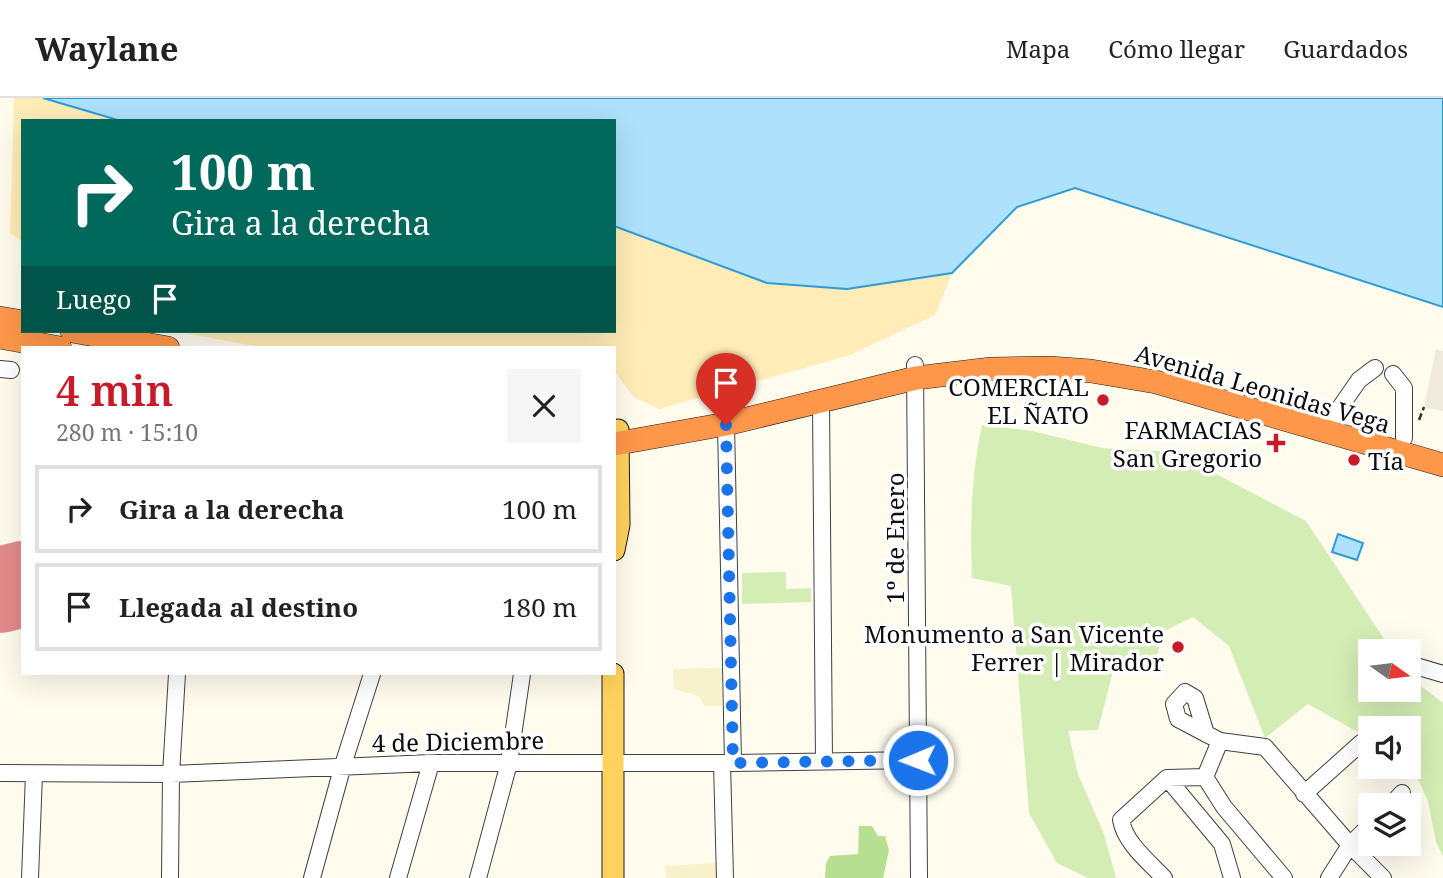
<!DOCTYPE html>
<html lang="es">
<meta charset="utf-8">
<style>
body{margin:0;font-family:"Noto Serif",serif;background:#f6f6f6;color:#222;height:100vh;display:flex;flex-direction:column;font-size:26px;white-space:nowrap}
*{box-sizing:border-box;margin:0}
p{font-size:23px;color:#767676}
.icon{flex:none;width:38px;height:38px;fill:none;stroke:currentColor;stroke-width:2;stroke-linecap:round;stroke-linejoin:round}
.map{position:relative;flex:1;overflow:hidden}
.sheet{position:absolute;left:21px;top:248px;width:595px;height:329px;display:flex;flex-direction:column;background:#fff;border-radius:0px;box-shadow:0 7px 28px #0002}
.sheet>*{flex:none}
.hud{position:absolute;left:21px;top:21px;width:595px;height:214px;border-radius:0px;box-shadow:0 7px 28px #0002;background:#00695c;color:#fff;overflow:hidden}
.needle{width:46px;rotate:104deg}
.buttons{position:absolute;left:1358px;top:541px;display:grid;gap:14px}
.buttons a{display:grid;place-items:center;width:63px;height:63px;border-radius:0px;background:#fff;box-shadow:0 7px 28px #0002;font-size:35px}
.pin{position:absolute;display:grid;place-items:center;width:60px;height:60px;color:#fff;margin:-72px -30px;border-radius:50% 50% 50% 0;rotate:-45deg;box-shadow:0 0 7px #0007}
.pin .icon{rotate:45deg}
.me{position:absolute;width:77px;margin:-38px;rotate:269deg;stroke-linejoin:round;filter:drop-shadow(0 0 5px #0008)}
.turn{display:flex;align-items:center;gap:24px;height:147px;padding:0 35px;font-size:32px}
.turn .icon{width:91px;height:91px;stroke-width:2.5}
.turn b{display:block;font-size:49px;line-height:60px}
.then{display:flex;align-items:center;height:66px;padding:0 35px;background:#0003;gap:14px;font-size:26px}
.round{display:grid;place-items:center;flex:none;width:74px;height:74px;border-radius:0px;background:#f6f6f6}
.headline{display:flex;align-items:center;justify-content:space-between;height:119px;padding:0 35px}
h1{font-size:42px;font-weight:600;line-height:52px;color:#c81b29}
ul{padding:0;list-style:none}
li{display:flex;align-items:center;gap:21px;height:88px;margin:0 14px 10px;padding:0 21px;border:4px solid #e0e0e0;border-radius:0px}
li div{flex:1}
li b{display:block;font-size:26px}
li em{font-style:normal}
header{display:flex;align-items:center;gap:42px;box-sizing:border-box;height:98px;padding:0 35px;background:#fff;border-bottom:2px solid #e0e0e0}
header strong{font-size:33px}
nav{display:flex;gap:38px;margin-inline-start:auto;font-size:24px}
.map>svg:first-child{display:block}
</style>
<header>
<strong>Waylane</strong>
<nav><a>Mapa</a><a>Cómo llegar</a><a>Guardados</a></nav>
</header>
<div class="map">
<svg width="1443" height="780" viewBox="0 0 1443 780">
<rect width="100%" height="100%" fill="#fffbed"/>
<path fill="#f7f2cb" d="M722,570V608H704L699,598L674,591L673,571Z
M720,765L721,780H666L665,768Z"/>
<path fill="#d3edb4" d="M982,327L1032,333L1102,350L1174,354L1306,423L1392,553H1370V592H1409V579L1443,605V758L1436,744L1428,703L1409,662V630H1370V641L1308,606L1265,640L1229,548L1193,519L1162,534L1154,576L1115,565L1098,632L1068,633L1078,676L1104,736L1116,780H1088L1057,765L1029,715L1011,488L972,480C970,429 971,378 982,327Z
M786,474V491L811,490V504L742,506V475Z"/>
<path fill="#b7df92" d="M859,728H872L878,738H885L889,752L883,780H825L826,765L830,758L858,756Z"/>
<path fill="#ffecb6" d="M14,0H43L121,23H23V144L10,135Z
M614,128L767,185L847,191L952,175L935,217L850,257L659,311L634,299L614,273V250H266L173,233H614Z"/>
<path fill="#f0eadc" d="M1436,251L1443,253V313L1424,309Z"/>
<path fill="#aee1fb" stroke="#2f9ad7" stroke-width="2" d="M43,0H1443V209L1075,90L1017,109L952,175L847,191L767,185L614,128V23H121Z
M1338,436L1363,445L1357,462L1332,454Z"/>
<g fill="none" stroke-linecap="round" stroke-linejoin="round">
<path stroke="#e48b8b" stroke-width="86" d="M0,492L23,486"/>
<defs>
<path id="minor" d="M915,267L919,780
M0,271L11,272
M1393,276L1404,290V340
M821,305L824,663
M1332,321L1359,282L1375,270
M726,326L733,665
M1409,566L1443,576
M1206,636L1195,600L1185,594L1174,606L1178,621L1220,643L1265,649L1350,747L1383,780
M722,665L725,780
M0,675L171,676L431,665H733L918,662
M1205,679L1224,709L1284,780
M1205,679L1220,643
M1167,680L1222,746L1232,780
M1304,696L1361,645
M1391,707L1402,695
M30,780L34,676
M170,780L171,676L177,576
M312,780L343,667L372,576
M398,780L431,665
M478,780L509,665L522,576
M1164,780C1148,763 1125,745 1121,722L1167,680L1205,679
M1329,780L1350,747L1370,727"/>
<path id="major" d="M614,452L619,427L618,332
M613,780V576"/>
<path id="highway" d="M0,220L23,224
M72,233L168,250
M0,239L60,250
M614,346L726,326L916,280L991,271L1050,270L1091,273L1156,284L1443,367"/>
</defs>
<use href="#minor" stroke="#404040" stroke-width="18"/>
<use href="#major" stroke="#1e1e1e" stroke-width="23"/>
<use href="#highway" stroke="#1e1e1e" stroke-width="24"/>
<path stroke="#2f2f2f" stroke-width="2.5" stroke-dasharray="7 3.5" stroke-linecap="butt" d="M1419,322L1424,309"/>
<use href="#minor" stroke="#fff" stroke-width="16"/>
<use href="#major" stroke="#ffd25d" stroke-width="21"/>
<use href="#highway" stroke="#ff974b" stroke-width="23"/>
</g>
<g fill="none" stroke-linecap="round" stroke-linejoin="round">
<path stroke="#1a73e8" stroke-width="12" stroke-dasharray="0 21.6" d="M726,327L733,665L918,662"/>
</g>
<g fill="#c81b29" stroke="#fff" stroke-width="2.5">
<circle cx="1103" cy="302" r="7"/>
<path d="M1272.5 334.5h7v7h7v7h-7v7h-7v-7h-7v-7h7z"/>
<circle cx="1354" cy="362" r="7"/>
<circle cx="1178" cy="549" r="7"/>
</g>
<g text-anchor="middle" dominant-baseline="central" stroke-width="7" stroke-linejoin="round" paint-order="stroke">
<g font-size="24" fill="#0d0d0d" stroke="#fff" text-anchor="end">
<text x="1089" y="288">COMERCIAL<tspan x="1089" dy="28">EL ÑATO</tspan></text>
<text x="1262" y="331">FARMACIAS<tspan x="1262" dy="28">San Gregorio</tspan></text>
<text x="1368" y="362" text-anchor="start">Tía</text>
<text x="1164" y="535">Monumento a San Vicente<tspan x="1164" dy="28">Ferrer | Mirador</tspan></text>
</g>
<g font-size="24" fill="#0d0d0d" stroke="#fff">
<text transform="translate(1263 290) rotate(16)">Avenida Leonidas Vega</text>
<text transform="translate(894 440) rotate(-90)">1º de Enero</text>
<text transform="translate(458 643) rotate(-1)">4 de Diciembre</text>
</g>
</g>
</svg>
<div class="buttons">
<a><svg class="needle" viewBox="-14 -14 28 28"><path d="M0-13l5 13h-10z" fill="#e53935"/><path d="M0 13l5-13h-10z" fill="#767676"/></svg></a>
<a><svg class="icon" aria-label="sound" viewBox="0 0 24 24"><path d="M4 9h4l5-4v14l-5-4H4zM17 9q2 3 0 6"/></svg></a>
<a><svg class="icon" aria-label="layers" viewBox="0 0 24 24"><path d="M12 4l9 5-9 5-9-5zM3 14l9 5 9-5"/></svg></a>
</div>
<div class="pin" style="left:726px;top:327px;background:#d93025"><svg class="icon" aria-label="arrive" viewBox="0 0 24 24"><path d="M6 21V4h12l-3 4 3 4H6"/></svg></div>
<svg class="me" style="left:918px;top:662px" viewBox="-20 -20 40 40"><circle r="17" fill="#1a73e8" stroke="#fff" stroke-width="3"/><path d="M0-11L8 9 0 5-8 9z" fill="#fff"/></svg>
<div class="hud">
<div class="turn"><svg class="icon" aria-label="right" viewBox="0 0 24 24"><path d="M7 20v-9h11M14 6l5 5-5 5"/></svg><div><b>100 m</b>Gira a la derecha</div></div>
<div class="then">Luego<svg class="icon" aria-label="arrive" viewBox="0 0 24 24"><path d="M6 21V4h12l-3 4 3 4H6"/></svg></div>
</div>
<section class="sheet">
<div class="headline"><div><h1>4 min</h1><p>280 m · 15:10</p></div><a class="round"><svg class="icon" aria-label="close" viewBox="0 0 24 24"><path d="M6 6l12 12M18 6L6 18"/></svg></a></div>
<ul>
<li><svg class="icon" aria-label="right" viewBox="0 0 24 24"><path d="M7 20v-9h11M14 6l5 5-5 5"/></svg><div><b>Gira a la derecha</b></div><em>100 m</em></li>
<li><svg class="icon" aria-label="arrive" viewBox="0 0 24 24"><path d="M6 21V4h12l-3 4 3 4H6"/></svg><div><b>Llegada al destino</b></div><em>180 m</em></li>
</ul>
</section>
</div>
